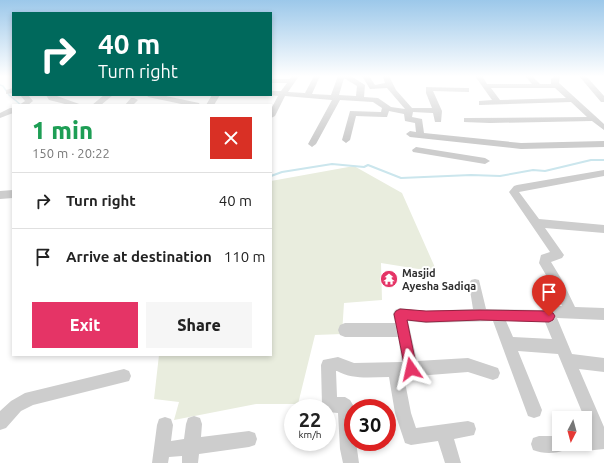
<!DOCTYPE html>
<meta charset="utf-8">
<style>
body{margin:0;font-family:Ubuntu,sans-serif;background:#f6f6f6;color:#222;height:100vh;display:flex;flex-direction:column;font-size:15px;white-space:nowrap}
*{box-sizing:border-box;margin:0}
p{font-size:13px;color:#767676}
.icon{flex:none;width:22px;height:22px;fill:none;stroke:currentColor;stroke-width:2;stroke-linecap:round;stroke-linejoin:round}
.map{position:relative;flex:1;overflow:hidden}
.sheet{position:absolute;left:12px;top:104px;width:260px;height:252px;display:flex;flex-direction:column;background:#fff;border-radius:0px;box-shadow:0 2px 6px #0003}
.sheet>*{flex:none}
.top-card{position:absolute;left:12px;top:12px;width:260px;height:84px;border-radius:0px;box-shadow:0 2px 6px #0003;background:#00695c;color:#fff;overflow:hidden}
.needle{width:26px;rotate:186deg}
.tools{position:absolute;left:552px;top:411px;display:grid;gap:8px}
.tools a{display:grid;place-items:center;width:40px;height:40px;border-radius:0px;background:#fff;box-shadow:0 2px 6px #0003;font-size:20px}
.speed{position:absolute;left:284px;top:399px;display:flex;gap:8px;font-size:20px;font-weight:700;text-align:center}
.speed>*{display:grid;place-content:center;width:52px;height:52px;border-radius:50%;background:#fff;box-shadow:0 2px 6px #0003;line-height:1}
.speed small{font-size:10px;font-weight:400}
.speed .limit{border:6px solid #d22;background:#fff;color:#111}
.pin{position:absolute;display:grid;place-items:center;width:34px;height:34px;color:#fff;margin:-41px -17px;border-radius:50% 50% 50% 0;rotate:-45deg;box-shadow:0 0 4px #0007}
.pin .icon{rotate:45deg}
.me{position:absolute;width:44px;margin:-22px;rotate:349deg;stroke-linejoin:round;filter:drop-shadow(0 0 3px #0008)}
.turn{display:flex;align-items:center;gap:14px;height:84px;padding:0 20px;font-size:18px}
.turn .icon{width:52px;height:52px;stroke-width:2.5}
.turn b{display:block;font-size:28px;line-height:34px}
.round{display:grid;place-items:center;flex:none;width:42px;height:42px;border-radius:0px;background:#f6f6f6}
.overview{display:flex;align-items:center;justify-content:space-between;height:68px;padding:0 20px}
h1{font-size:24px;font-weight:800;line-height:30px;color:#1e9e55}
.primary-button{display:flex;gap:8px;margin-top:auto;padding:8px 20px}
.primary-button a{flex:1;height:46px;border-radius:0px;background:#e53466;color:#fff;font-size:16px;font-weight:800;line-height:46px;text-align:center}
.primary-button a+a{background:#f6f6f6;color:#222}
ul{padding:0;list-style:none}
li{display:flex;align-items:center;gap:12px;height:56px;padding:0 20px;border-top:1px solid #e0e0e0}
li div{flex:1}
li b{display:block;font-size:15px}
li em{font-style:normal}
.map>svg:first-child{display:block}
</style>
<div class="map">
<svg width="604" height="463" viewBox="0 0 604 463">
<rect width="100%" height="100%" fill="#fff"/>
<path fill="#e9edde" d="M354,166L402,193L437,272L381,263L382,300L344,303L342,334L315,335L298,404H256L174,420L179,402L154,399L159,355H271V181Z"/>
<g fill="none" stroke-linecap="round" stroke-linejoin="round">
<path stroke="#cbe6ed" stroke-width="1.5" d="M0,85L3,86L9,95L21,105"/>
<path stroke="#cbe6ed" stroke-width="2" d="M271,176L282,172L332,164L364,167L368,165L401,178L471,175L500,176L533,170L545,171L591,160H604"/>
<path fill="#cdcdcd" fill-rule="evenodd" d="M292,76H299L288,92L305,93L314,76H320L312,94L331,95L338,76H351L365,85L364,97L378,98L391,107L405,109L387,88L370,89L362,76H369L375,85L385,83L383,76H389L396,90L412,108H432L426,93V87L466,88H469V92L433,91L442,111L441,122H435L433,113L413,112L412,117L422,119L424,133L521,143L604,141V147L521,149L410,137L406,134L410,131L416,132L415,123L405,121L404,114L389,111L387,117H384L356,116L350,140L346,143L342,140L350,111L381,112L382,108L373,102L340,100L316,144L312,147L308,144L332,100L285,96L275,116L271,118V109L278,96L270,95L271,91H281L287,83H271V79H290ZM344,78L357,86L356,96L339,95Z
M475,76H482L487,84H532L525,76H532L540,84H551V79L554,76H560L559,83L604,124V130L592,121L490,123L464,122V118H467L587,117L571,102L479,105V101L492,100ZM491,88H555L566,98L500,100Z
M579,76H586L604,96V102H601Z
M13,88V93L6,94V90Z
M20,95H28L33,101L28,105H19L25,101Z
M46,95H54L82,105H69L49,100Z
M104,95H113L101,105H92Z
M147,95H161L199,103L200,105H186L148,97Z
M212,95H220L214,105H206Z
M131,98H134L138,100L133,105H125Z
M10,108H13V113L0,118V113Z
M416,147L485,158L490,161L485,164L413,152L412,150Z
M604,170V176L519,192L539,219L604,225V233L545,228L564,255L562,258L551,262L562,280L575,307L604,308V320L557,318L572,354L604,358V372L579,369L604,427V449L585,451L579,449L577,444H585V435L591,434L558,354L518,351L542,410L540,416L534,418L528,416L493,321L426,323L408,321L417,361L468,358L498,368L500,373L498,378L493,380L468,372L404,377L411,413L416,428L468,421L474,423L476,429L474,435L454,439L461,463H445L438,441L411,445L405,443L395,413L389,377C371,377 353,380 337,371H336L337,397H345L350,400L353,405V442H356L359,463H343L340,449L338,413L327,412V408H323L322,405L321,365L323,360L338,357L354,363L402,362L398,337H345L340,335L338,330L340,325L345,323H395L393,314L395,310L400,308L426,311L473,309L469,284L471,280L475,279L479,280L486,309L542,310L547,306H562L553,287L539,263L541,255L550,252L509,192L514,186L517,185ZM506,321L545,322L552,339L513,337Z
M13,190V198L0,199V191Z
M124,369L129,371L131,376L129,381L33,405L21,411L6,428L0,430V411L11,401L25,393Z
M194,416L200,418L202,424L201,437L249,431L255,433L257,439L255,445L249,447L199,454L198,463H182V456L169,457L168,463H152L157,425L159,419L165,417L171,419L173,425L171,441L184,439L186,424L188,418Z
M539,436H559V444H567L565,450C555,454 543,454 533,450L531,444L533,438Z"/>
</g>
<linearGradient id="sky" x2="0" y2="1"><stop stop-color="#9cc8ea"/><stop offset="0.54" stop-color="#fff"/><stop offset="1" stop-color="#fff" stop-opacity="0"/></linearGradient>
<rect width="604" height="141" fill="url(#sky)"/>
<path fill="#e53466" stroke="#952242" d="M400,309L426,311L480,310L549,311L553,313L555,316L553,320L549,322L480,320L426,322L407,320L417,369L415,373L411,375L406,373L405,369L394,314L396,311Z"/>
<defs>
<symbol id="temple-disc" viewBox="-11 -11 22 22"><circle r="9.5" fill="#e53466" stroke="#fff"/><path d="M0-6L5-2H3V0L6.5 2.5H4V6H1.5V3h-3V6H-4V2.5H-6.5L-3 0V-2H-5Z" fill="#fff"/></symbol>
</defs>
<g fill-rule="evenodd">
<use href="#temple-disc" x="379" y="269" width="20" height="20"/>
</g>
<g text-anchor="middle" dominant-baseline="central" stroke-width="4" stroke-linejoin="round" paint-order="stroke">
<g font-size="11" font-weight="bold" fill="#303030" stroke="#fff" text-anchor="start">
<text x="402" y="273">Masjid<tspan x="402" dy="13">Ayesha Sadiqa</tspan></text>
</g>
</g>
</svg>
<div class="tools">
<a><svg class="needle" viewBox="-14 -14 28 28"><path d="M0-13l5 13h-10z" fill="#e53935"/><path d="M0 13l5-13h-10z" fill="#767676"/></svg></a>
</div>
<div class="speed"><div>22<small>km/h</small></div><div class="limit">30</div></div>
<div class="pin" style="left:549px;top:316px;background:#d93025"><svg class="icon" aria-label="arrive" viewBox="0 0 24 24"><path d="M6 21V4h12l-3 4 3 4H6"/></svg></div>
<svg class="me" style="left:411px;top:369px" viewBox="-20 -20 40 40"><path d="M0-17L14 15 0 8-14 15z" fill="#e53466" stroke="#fff" stroke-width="4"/></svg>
<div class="top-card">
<div class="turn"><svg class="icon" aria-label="right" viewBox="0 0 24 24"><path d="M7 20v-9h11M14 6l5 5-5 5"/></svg><div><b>40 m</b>Turn right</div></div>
</div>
<section class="sheet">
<div class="overview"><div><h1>1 min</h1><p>150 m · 20:22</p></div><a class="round" style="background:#d93025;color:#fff"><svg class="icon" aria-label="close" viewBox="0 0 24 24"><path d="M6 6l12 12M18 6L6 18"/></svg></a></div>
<ul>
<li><svg class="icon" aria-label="right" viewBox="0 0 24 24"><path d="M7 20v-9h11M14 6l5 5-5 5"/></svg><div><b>Turn right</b></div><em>40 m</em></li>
<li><svg class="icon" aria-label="arrive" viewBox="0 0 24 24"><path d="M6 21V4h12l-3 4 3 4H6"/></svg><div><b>Arrive at destination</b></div><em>110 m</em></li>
</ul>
<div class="primary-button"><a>Exit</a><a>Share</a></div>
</section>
</div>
